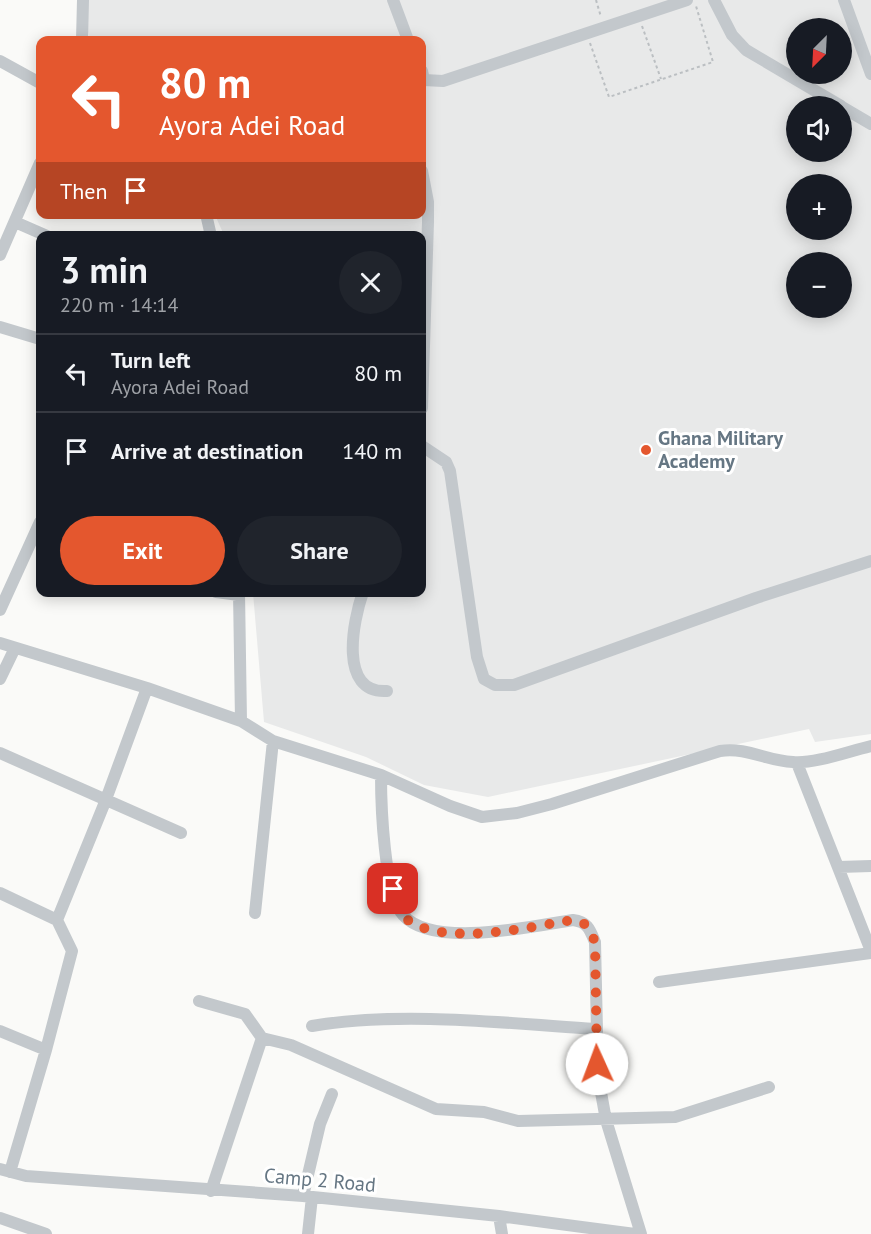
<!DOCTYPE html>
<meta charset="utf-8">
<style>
body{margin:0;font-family:"PT Sans",sans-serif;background:#20242c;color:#f1f3f6;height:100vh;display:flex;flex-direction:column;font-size:22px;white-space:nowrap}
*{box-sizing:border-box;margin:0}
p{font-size:20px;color:#9ea1a6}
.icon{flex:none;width:33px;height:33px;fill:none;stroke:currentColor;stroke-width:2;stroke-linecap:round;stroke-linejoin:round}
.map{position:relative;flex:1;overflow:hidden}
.side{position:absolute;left:36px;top:231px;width:390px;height:366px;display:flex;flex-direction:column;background:#171b24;border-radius:12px;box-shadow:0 3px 15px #0003}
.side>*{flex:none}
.banner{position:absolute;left:36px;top:36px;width:390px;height:183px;border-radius:12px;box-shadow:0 3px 15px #0003;background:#e4572e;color:#fff;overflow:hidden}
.needle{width:39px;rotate:204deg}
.buttons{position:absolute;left:786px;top:18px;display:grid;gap:12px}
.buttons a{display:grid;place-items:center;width:66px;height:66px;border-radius:50%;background:#171b24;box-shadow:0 3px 15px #0003;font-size:30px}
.pin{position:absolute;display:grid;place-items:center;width:51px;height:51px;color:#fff;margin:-26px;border-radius:12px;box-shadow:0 3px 9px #0006}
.me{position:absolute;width:66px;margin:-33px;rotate:358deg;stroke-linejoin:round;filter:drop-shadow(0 0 4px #0008)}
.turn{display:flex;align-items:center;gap:21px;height:126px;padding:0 24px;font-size:27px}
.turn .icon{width:78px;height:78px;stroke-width:2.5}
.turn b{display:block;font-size:42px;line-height:51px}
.then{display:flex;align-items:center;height:57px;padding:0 24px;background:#0003;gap:12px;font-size:22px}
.round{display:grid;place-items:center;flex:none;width:63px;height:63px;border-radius:32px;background:#20242c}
.head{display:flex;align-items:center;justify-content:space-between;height:102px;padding:0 24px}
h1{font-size:36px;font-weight:600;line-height:45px}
.action{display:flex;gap:12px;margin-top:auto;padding:12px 24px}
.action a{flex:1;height:69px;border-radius:36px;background:#e4572e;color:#fff;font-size:24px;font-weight:600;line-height:69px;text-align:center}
.action a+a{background:#20242c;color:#f1f3f6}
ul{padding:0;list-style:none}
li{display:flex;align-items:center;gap:18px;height:78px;padding:0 24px;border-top:2px solid #363941}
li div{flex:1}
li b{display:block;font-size:22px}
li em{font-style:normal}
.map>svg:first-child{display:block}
</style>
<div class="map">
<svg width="871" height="1234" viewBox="0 0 871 1234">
<rect width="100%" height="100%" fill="#fafaf8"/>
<path fill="#e8e9e9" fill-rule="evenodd" d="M84,0H871V734L815,742L809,729L488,797L424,785L366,757L264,722L253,593L422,592V236L224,235L215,215L422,214V40H89ZM796,28H842V74H796ZM796,106H842V152H796ZM796,184H842V230H796ZM796,262H842V308H796Z"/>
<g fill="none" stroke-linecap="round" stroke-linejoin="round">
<path stroke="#bbbfc2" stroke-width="2" stroke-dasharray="3 3" stroke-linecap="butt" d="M596,0L601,17
M642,26L661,79
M590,43L609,97L713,62L696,6"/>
<path stroke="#c3c8cc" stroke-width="12" d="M393,0L408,40
M714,0L732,35L746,50L841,106
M844,0L871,74
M82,40L83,0
M0,61L40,83
M422,71L424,80L443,81L687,0
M842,107L871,124
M422,171L428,202V222L422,408
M206,214L211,236
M15,222L47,236
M0,255L40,163
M0,327L40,339
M422,446L446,462L450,471L477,657L484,679L495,685H514L756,598L871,561
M216,592L239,595
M239,592L241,721
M363,592C353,621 338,694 387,691
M0,610L40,522
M0,643L147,688L241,721L273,741L381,775L450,806L482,817L517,813L552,804L720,751C748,747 766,761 793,762C815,764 849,751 871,746
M0,679L14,650
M0,753L181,833
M797,763L871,951
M381,775C381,805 384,894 403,915C433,949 533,926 573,920C588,922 590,930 595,942L598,1076L606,1120L641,1234
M839,867L871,866
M0,893L57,920L72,951L46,1050L10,1172
M255,913L273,741
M57,920L105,802L147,688
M659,982L871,953
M199,1001L245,1014L262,1038L291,1045L436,1109L484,1112L518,1121L675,1117L769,1087
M312,1026C399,1011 506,1023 595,1029
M0,1031L46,1050
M0,1169L26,1176L303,1196L499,1216L635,1234
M211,1191L262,1038
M303,1196L320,1124L332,1094
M499,1216L502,1234
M0,1218L46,1234
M308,1234L312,1197"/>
</g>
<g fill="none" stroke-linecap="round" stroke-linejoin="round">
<path stroke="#e4572e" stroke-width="10" stroke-dasharray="0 18" d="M393,889C395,899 396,910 405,918C442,948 529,927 573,920C588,922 590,930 595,942L597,1064"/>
</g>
<circle fill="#e4572e" stroke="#fff" stroke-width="2" cx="646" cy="450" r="6"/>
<g text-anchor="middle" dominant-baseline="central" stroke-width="6" stroke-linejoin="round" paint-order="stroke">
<g font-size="20" font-weight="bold" fill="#657683" stroke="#fff" text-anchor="start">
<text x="658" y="438">Ghana Military<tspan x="658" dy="23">Academy</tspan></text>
</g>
<g font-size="20" fill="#657683" stroke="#fff">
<text transform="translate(320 1180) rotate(5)">Camp 2 Road</text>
</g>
</g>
</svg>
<div class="buttons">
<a><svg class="needle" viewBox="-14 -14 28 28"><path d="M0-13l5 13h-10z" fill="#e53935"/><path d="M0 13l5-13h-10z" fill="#9ea1a6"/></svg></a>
<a><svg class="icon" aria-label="sound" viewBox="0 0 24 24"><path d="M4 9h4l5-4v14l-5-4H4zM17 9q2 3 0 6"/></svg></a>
<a>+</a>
<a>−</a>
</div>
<div class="pin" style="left:393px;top:889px;background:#d93025"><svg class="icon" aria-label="arrive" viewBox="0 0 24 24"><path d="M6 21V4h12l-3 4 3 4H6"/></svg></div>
<svg class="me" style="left:597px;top:1064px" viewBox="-20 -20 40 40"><circle r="19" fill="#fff"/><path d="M0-13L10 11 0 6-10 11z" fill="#e4572e"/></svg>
<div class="banner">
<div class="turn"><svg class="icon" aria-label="left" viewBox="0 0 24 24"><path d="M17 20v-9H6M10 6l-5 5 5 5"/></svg><div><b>80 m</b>Ayora Adei Road</div></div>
<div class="then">Then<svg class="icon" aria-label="arrive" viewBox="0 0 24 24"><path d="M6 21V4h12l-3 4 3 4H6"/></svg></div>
</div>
<section class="side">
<div class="head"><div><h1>3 min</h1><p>220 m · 14:14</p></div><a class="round"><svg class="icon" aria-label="close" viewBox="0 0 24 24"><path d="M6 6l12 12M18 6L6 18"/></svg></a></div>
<ul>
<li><svg class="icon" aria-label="left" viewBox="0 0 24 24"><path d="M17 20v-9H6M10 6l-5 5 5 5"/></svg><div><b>Turn left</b><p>Ayora Adei Road</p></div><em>80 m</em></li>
<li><svg class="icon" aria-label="arrive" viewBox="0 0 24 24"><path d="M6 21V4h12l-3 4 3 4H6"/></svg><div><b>Arrive at destination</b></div><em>140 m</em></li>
</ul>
<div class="action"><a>Exit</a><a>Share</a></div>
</section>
</div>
